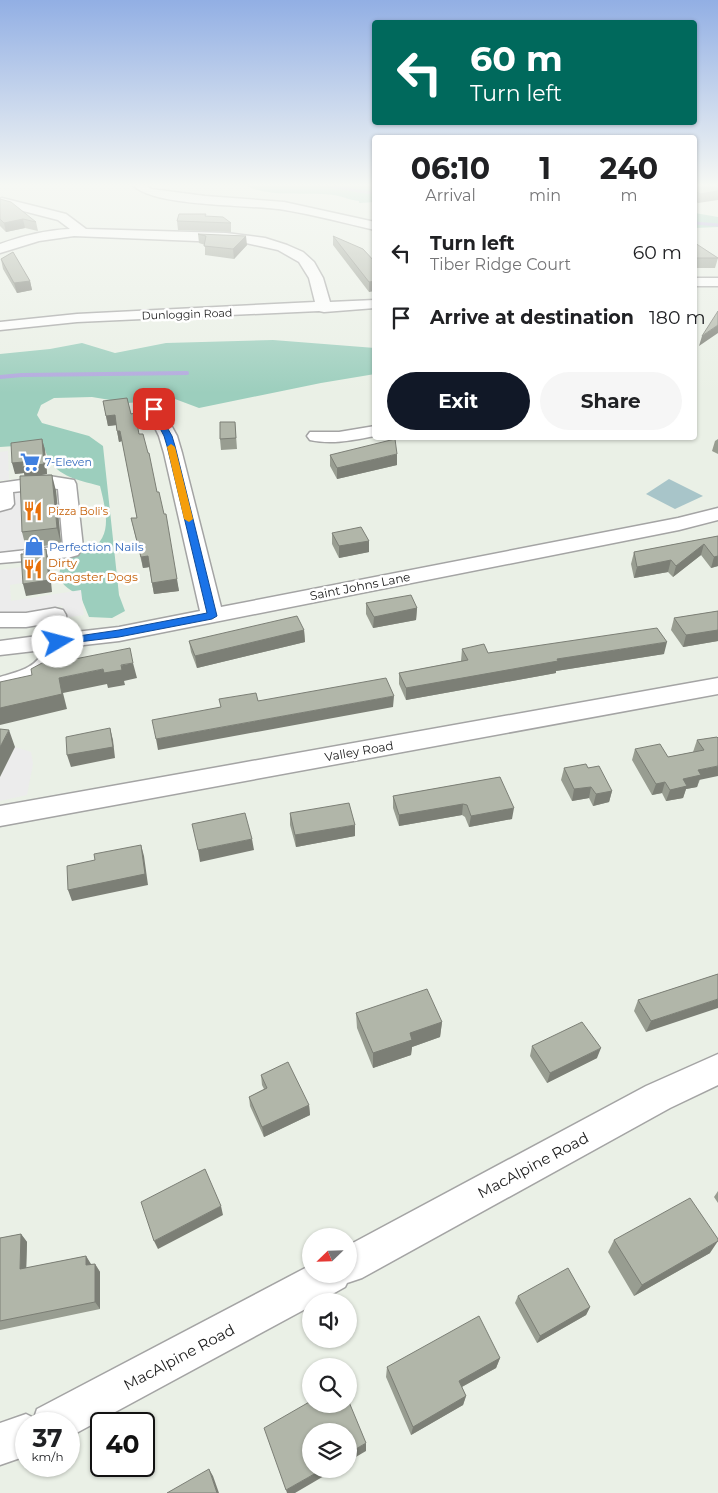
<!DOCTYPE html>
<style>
body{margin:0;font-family:Montserrat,sans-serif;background:#f6f6f6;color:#202124;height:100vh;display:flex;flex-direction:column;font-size:19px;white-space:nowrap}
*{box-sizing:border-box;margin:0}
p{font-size:16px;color:#757577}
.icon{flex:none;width:28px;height:28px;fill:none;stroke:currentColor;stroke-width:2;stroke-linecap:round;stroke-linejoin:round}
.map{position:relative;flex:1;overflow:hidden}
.sheet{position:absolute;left:372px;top:135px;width:325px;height:305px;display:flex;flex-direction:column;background:#fff;border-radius:5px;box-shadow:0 1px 4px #0004}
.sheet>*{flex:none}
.banner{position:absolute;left:372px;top:20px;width:325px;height:105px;border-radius:5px;box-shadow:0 1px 4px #0004;background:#00695c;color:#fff;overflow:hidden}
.needle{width:32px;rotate:247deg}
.tools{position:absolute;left:302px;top:1228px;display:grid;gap:10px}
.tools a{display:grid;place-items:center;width:55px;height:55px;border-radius:50%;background:#fff;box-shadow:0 1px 4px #0004;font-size:25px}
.speed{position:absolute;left:15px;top:1412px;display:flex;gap:10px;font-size:25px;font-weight:700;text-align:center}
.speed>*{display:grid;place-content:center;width:65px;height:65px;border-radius:50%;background:#fff;box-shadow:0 1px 4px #0004;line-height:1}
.speed small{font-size:12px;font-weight:400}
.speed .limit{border:2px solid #111;border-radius:8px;background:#fff;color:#111}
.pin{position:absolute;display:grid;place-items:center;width:42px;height:42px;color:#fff;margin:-21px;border-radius:10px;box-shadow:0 2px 8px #0006}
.me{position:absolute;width:55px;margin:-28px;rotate:82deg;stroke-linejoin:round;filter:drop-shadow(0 0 4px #0008)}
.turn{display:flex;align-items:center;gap:18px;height:105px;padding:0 15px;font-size:22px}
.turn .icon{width:65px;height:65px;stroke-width:2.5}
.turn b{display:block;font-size:35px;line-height:42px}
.eta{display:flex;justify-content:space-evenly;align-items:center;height:85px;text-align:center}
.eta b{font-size:30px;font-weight:700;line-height:35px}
.primary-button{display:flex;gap:10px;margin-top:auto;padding:10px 15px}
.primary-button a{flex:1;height:58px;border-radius:30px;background:#111827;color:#fff;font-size:20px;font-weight:700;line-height:58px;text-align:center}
.primary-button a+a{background:#f6f6f6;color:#202124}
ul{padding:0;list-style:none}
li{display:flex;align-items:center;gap:15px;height:65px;padding:0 15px}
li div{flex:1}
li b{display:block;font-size:19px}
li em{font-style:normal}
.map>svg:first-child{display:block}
</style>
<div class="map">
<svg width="718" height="1493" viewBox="0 0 718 1493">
<rect width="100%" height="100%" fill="#eaf0e6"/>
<path fill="#9ccebd" d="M245,184H375V202L359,203V201C349,200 342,196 333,195C312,192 260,198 245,184Z
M695,213L718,217V227L695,228Z
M273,340L375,348V374L321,383L199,408L175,399L128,403L92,397L54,398L41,405L37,415L42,423L89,436L103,446L119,595L125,611L112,618L89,617L80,595C60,586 54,577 65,556C72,554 81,553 88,550C115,539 105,507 100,486C76,479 54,477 45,450L30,445L0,447V354L50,349L82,343L115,353L166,343Z"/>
<path fill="#a8c5c9" d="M669,479L703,496L675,509L646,494Z"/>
<path fill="#ececec" d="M8,451L9,480H0V452Z
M0,489L25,490L27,550L13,552L0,562Z
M21,567L22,583L10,585L11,601L81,590L84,615L64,618L62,606L0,616V570Z
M15,747L31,752L33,764L27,795L0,801V777Z"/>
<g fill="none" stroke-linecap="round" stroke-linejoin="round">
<path stroke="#b1a8dd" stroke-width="3" d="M317,184C337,186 355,192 375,193
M695,223L718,225"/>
<path stroke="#b1a8dd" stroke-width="4" d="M0,377L22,375L187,373"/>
<defs>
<path id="minor" d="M132,184H145L151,189L159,190L205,196L284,202L375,222V230C345,223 315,215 285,210C252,204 152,208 132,184Z
M2,198L66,214L86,229L226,233L265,238L287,245L303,252L314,262L323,278L330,302L375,300V308L324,312L319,311L77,322L0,330V322L77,314L315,302L309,278L299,262L278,250L246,243L74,236L39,241L0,253V244C22,236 46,230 70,229L58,220L0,205V199Z
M695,278H718V286H695Z
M154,404L160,405L177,436L182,453L221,607L678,518L718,508V520L679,530L119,641L66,647C57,681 30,685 0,693V677C16,672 38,668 43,650L0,655V641L45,635L44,624L26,627H0V613H26L55,608L63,610L66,615L67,633L119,627L200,611L164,453L159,436L146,409L148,405Z
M375,426V436C353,440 332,445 310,440L307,436L310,432H339Z
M49,476L74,480L76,484L83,547L78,555L71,557L0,563V553L63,546L58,489L49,488L13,492L14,504L11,508L0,511V483Z
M718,678V694L0,826V806Z
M718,1054V1085L670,1108L362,1278L347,1283L345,1287L320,1301H311V1306L69,1437V1424H26V1456L0,1465V1423L26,1414L34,1418L37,1409L311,1265V1274H349V1245L646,1086Z"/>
</defs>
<use href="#minor" stroke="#a4a4a4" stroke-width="3"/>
<use href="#minor" fill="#fff" fill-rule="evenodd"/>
</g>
<path fill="#989d91" d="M695,184H717L698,203L695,201Z
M0,199L36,222L38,231L25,228L6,232L0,226Z
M206,216L231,223V232L178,230L177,221Z
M198,234L247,245L234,259L205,255V245L199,243Z
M333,236L375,262L369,292L333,245Z
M695,243L718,258L715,268H695Z
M1,259L30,281L32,290L17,293L3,269Z
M103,401L131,414L139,434L157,492L179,591L154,594L149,567L143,568L131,518H137L122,441L119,442L116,425L108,426Z
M235,422L237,449L221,450L220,439Z
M42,439L45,450L47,474L40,475L56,491L61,544L26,548L22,532L25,476L24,473L15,474Z
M718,439V454L712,451L715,441Z
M330,455L397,465L337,479L330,466Z
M332,533L369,541V552L339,558L332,544Z
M718,536V566L711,568L701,555L673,577L668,572L634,578L631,564L634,552Z
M366,603L417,608L416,620L373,628L366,614Z
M718,611V641L683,647L671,630L674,618Z
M304,630L305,642L197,668L191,652L189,641Z
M462,649L488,653L664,654L556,671V673L406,700L399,684V673L461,661Z
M717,737L697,787L686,789L683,798L666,801L662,793L652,795L632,760L635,749L668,757L693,752L697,740Z
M564,768H588L612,791L609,802L593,806L589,798L572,801L561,780Z
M500,777L512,819L469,827L465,817L462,815L399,826L393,808V796Z
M290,813L355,836L296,847L290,825Z
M718,974L646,1032L634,1011L638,1000Z
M356,1013L442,1022L440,1037L412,1047L411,1055L373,1068L357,1028Z
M532,1046L597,1058L547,1083L530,1056Z
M261,1075L309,1105L310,1115L264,1137L250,1106L249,1097L264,1089L262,1085Z
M718,1191V1203L714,1197Z
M21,1234L27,1242L26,1268L86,1256L91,1265L95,1264L100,1272V1309L0,1330V1238Z
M614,1240L710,1253L634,1296L608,1252Z
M518,1296L590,1307L586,1315L537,1343L515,1303Z
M500,1358L496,1368L462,1387L466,1396L463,1405L411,1435L386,1377L387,1367Z"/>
<path fill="#7c7f76" d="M718,191V200L698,203L700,194Z
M23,219L25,228L6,232L4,223Z
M246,236L247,245L234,259L233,249Z
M30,281L32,290L17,293L14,283Z
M375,281V291L369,292V282Z
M718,325V333L699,346L702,336Z
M115,415L117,425L108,426L106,416Z
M117,431H120L122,441L119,442Z
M42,439L45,450L47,474L25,478L24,473L15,474L12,463Z
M397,454V465L337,479V468Z
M52,475L56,491L61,544L57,528Z
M369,541V552L339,558V546Z
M704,544L701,555L673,577L676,566Z
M46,549L49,561L52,592L26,596L23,584Z
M148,556L150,567L143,568L141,557Z
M718,556V566L711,568L714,557Z
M671,560L668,572L634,578L637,567Z
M177,579L179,591L154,594L152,583Z
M417,608L416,620L373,628L374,617Z
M304,630L305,642L197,668L195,656Z
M718,630V641L683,647L686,635Z
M667,642L664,654L556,671V673L406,700V688L557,659Z
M133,663L137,678L124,681L125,685L108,688L107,684L63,693L67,709L0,725V708L59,678Z
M394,696L393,707L158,750L156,739Z
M110,728L113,740L115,758L71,767L67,755Z
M9,730L15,747L0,777V747Z
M718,766V776L699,780L697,787L686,789L683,798L666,801L670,790L683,779L698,770Z
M665,782L662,793L652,795L656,784Z
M591,787L589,798L572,801L574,789Z
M612,791L609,802L593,806L596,794Z
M463,804L462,815L399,826V815Z
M514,808L512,819L469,827L471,816Z
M355,825V836L296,847L295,835Z
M252,839L254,850L200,862L198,850Z
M141,845L144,856L148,885L72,901L68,890Z
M718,999V1008L646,1032L651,1021Z
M442,1022L440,1037L412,1047L411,1055L373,1068V1053L410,1033Z
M601,1048L597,1058L547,1083L550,1073Z
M309,1105L310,1115L264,1137L262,1127Z
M221,1206L223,1215L158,1249L154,1241Z
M21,1234L27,1242L26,1277L20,1269Z
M718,1241L710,1253L634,1296L642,1285Z
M86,1256L91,1264V1273L86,1265Z
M95,1264L100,1272V1309L95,1302Z
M590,1307L586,1315L537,1343L540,1336Z
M500,1358L496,1368L456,1390L459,1381Z
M466,1396L463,1405L411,1435L413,1427Z
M366,1443V1451L349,1461V1453Z
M209,1469L213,1476L219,1493H217Z
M323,1469H336L295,1493H287L286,1490Z"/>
<path fill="#b1b6a9" stroke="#7c7f76" d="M695,184H718V191L700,194L695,191Z
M0,199L11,202L36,222L23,219L4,223L0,219Z
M179,214H206L205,216L223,217L231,223L177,221Z
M198,234L246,236L233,249L204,246L206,236Z
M333,236L363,249L375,262V281L369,282Z
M695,243L718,258H695Z
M13,252L30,281L14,283L1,259Z
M718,311V325L702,336Z
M127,398L131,414L135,413L139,434H143L148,453H149L157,492H159L164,514H166L177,579L152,583L148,556L141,557L131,518H137L120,431H117L115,415L106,416L103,401Z
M220,422H235L236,438L220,439Z
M42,439L44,464L22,467L23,462L12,463L11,443Z
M395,439L397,454L337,468L330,455Z
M52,475L57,528L22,532L20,476Z
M361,527L369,541L339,546L332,533Z
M718,536V556L714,557L704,544L676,566L671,560L637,567L634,552Z
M46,549L49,580L23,584L21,554H24V551Z
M411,595L417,608L374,617L366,603Z
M718,611V630L686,635L674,618Z
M297,616L304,630L195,656L189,641Z
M657,628L667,642L557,659L558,661L406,688L399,673L468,660L462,649L484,644L488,653Z
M130,648L133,663L121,665L122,670L104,673L103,669L59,678L62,694L0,708V682L32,675L31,669L42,663L55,660V663Z
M386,678L394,696L156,739L152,720L221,707L219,699L256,693L258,701Z
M110,728L113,747L67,755L66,737Z
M0,729L9,730L0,747Z
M717,737L718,738V766L698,770L701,775L683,779L687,786L670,790L665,782L656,784L635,749L660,744L668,757L704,750L697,740Z
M586,764L588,768L599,766L612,791L596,794L591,787L574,789L564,768Z
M500,777L514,808L471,816L467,805L463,804L399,815L393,796Z
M349,803L355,825L295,835L290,813Z
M245,813L252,839L198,850L192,824Z
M141,845L145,874L68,890L67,866L95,860L94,854Z
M718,974V999L651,1021L638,1000Z
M427,989L442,1022L410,1033L412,1040L373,1053L356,1013Z
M582,1022L601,1048L550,1073L532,1046Z
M288,1062L309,1105L262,1127L249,1097L267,1088L261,1075Z
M205,1169L221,1206L154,1241L141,1202Z
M690,1198L718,1239V1241L642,1285L614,1240Z
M21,1234L20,1269L86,1256V1265L95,1264V1302L0,1321V1238Z
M568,1268L590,1307L540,1336L518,1296Z
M479,1316L500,1358L459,1381L466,1396L413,1427L387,1367Z
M311,1401V1404H349V1402L366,1443L349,1453V1431H311V1469H323L286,1490L264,1428Z
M209,1469L217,1493H167Z"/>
<linearGradient id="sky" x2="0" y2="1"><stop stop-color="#92afe4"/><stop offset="0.47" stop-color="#f6f8f4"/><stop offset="1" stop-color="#f6f8f4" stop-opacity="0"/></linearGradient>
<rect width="718" height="393" fill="url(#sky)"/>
<path fill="#1a73e8" stroke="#114b97" d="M151,408H156L172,436L175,446L217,616L212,619L119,637L54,645V640L58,639L119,630L207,613L167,446L164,436L150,409Z"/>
<path fill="#f59e0b" d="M171,444L175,447L193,519L189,522L184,519L167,447Z"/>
<defs>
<symbol id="supermarket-bare" viewBox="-9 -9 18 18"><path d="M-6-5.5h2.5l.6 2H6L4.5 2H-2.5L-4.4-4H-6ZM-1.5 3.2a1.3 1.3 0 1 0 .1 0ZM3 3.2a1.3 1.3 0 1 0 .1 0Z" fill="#3f7fe0" stroke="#fff" stroke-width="2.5" paint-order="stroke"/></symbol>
<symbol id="restaurant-bare" viewBox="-9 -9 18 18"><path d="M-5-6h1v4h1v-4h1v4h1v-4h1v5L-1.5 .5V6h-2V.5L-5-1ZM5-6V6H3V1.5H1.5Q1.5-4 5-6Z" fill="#e8710a" stroke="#fff" stroke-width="2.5" paint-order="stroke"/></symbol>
<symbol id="shop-bare" viewBox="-9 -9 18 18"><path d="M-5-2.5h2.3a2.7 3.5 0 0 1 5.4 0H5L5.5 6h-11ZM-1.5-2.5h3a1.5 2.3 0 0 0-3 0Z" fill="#3f7fe0" stroke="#fff" stroke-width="2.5" paint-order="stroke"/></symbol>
</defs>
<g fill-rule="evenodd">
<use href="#supermarket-bare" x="16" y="448" width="28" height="28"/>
<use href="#restaurant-bare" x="19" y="497" width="28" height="28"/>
<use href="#shop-bare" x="20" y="532" width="28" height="28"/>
<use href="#restaurant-bare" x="19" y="555" width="28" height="28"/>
</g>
<g text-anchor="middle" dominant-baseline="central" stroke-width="5" stroke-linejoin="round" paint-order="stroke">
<g font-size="11" fill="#202020" stroke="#fff">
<text transform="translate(187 314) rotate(-2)">Dunloggin Road</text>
</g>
<g font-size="11" fill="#366cbe" stroke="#fff" text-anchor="start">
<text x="45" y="462">7-Eleven</text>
</g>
<g font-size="11" fill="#c56008" stroke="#fff" text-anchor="start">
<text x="48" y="511">Pizza Boli's</text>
</g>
<g font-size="12" fill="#366cbe" stroke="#fff" text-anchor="start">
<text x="49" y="546">Perfection Nails</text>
</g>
<g font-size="12" fill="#c56008" stroke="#fff" text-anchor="start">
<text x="48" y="562">Dirty<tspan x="48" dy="14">Gangster Dogs</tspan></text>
</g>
<g font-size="12" fill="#202020" stroke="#fff">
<text transform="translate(360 586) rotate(-11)">Saint Johns Lane</text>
<text transform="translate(359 751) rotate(-10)">Valley Road</text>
</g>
<g font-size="15" fill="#202020" stroke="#fff">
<text transform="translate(533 1165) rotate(-28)">MacAlpine Road</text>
<text transform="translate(179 1357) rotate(-28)">MacAlpine Road</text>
</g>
</g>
</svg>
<div class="tools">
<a><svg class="needle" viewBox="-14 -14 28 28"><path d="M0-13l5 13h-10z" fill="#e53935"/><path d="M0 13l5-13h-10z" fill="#757577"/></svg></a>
<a><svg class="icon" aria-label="sound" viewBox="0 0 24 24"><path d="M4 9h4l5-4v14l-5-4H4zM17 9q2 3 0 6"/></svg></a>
<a><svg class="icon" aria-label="search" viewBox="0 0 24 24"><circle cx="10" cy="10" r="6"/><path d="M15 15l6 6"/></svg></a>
<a><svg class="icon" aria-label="layers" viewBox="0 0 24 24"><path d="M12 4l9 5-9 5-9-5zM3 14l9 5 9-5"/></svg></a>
</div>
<div class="speed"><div>37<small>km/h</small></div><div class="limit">40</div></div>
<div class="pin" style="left:154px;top:409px;background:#d93025"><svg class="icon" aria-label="arrive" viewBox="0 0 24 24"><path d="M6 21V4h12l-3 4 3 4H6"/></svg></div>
<svg class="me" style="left:58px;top:642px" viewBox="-20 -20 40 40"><circle r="19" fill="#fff"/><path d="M0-13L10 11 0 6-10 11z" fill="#1a73e8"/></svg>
<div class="banner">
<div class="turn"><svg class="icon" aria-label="left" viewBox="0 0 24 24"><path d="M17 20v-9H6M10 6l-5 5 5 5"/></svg><div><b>60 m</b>Turn left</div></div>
</div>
<section class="sheet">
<div class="eta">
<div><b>06:10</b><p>Arrival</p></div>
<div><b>1</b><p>min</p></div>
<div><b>240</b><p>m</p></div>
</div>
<ul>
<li><svg class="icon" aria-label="left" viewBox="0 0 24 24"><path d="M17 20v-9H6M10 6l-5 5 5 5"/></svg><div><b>Turn left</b><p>Tiber Ridge Court</p></div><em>60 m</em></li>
<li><svg class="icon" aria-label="arrive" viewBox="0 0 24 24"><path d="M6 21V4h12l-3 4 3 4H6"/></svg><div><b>Arrive at destination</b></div><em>180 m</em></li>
</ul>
<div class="primary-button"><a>Exit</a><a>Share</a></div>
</section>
</div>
